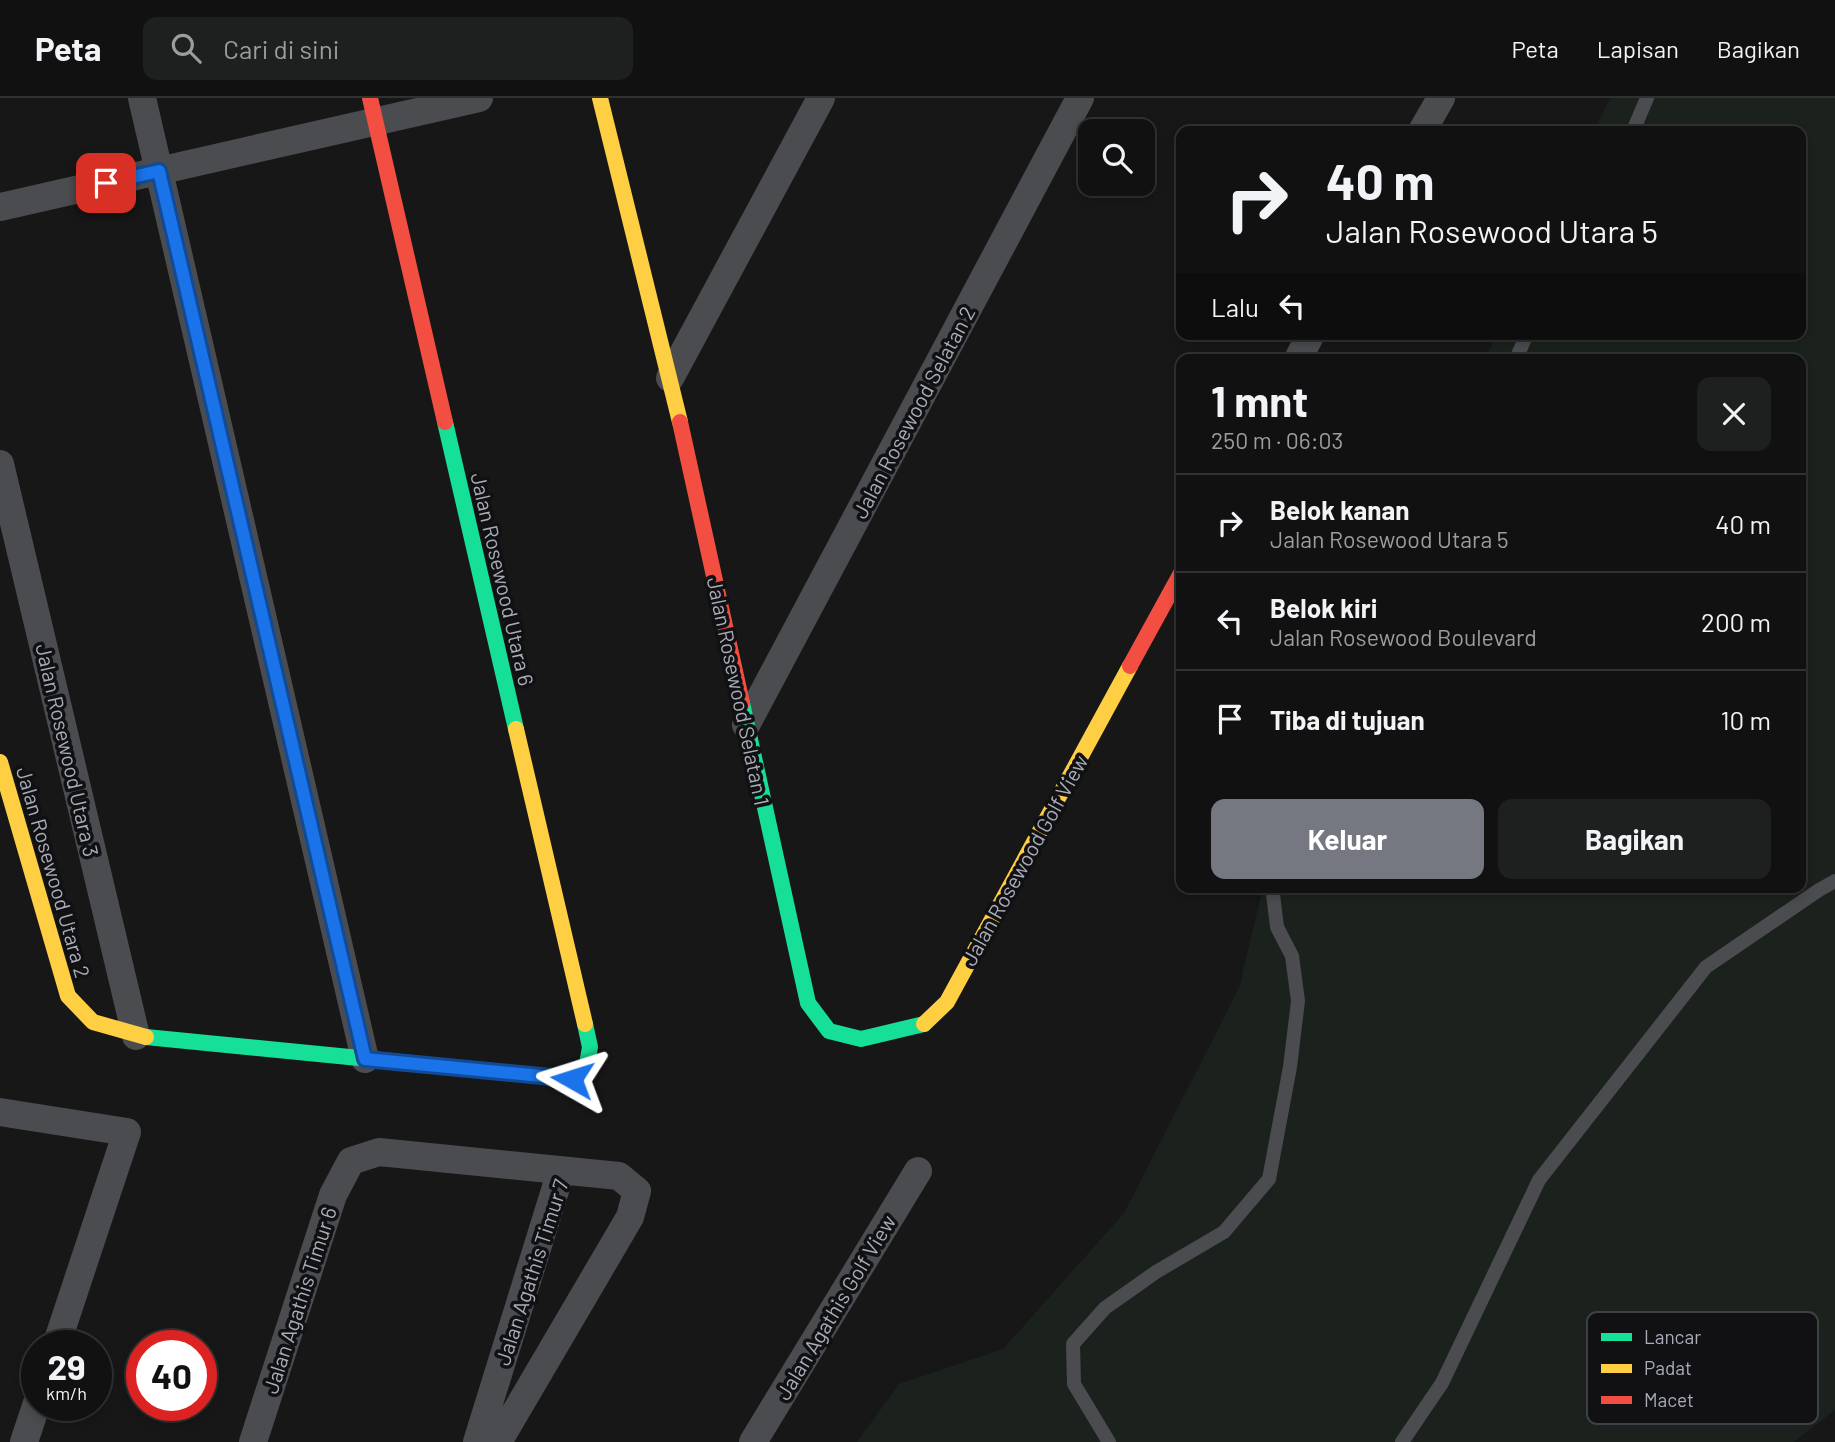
<!DOCTYPE html>
<html lang="id">
<meta charset="utf-8">
<style>
body{margin:0;font-family:Barlow,sans-serif;background:#1e1f1f;color:#f1f3f6;height:100vh;display:flex;flex-direction:column;font-size:26px;white-space:nowrap}
*{box-sizing:border-box;margin:0}
p{font-size:23px;color:#9c9d9f}
.icon{flex:none;width:38px;height:38px;fill:none;stroke:currentColor;stroke-width:2;stroke-linecap:round;stroke-linejoin:round}
.map{position:relative;flex:1;overflow:hidden}
.side{position:absolute;left:1176px;top:256px;width:630px;height:539px;display:flex;flex-direction:column;background:#111;border-radius:14px;box-shadow:0 4px 10px #0003,0 0 0 2px #303131}
.side>*{flex:none}
.top-card{position:absolute;left:1176px;top:28px;width:630px;height:214px;border-radius:14px;box-shadow:0 4px 10px #0003,0 0 0 2px #303131;background:#111;color:#f1f3f6;overflow:hidden}
.controls{position:absolute;left:1078px;top:21px;display:grid;gap:14px}
.controls a{display:grid;place-items:center;width:77px;height:77px;border-radius:14px;background:#111;box-shadow:0 4px 10px #0003,0 0 0 2px #303131;font-size:35px}
.speed{position:absolute;left:21px;top:1232px;display:flex;gap:14px;font-size:35px;font-weight:700;text-align:center}
.speed>*{display:grid;place-content:center;width:91px;height:91px;border-radius:50%;background:#111;box-shadow:0 4px 10px #0003,0 0 0 2px #303131;line-height:1}
.speed small{font-size:18px;font-weight:400}
.speed .limit{border:10px solid #d22;background:#fff;color:#111}
.pin{position:absolute;display:grid;place-items:center;width:60px;height:60px;color:#fff;margin:-30px;border-radius:14px;box-shadow:0 4px 10px #0006}
.me{position:absolute;width:77px;margin:-38px;rotate:276deg;stroke-linejoin:round;filter:drop-shadow(0 0 5px #0008)}
.turn{display:flex;align-items:center;gap:24px;height:147px;padding:0 35px;font-size:32px}
.turn .icon{width:91px;height:91px;stroke-width:2.5}
.turn b{display:block;font-size:49px;line-height:60px}
.then{display:flex;align-items:center;height:66px;padding:0 35px;background:#0003;gap:14px;font-size:26px}
.round{display:grid;place-items:center;flex:none;width:74px;height:74px;border-radius:14px;background:#1e1f1f}
.head{display:flex;align-items:center;justify-content:space-between;height:119px;padding:0 35px}
h1{font-size:42px;font-weight:700;line-height:52px}
.action{display:flex;gap:14px;margin-top:auto;padding:14px 35px}
.action a{flex:1;height:80px;border-radius:14px;background:#757880;color:#fff;font-size:28px;font-weight:700;line-height:80px;text-align:center}
.action a+a{background:#1e1f1f;color:#f1f3f6}
ul{padding:0;list-style:none}
li{display:flex;align-items:center;gap:21px;height:98px;padding:0 35px;border-top:2px solid #303131}
li div{flex:1}
li b{display:block;font-size:26px}
li em{font-style:normal}
header{display:flex;align-items:center;gap:42px;box-sizing:border-box;height:98px;padding:0 35px;background:#111;border-bottom:2px solid #303131}
header strong{font-size:33px}
nav{display:flex;gap:38px;margin-inline-start:auto;font-size:24px}
.search{width:490px;height:63px;background:#1e1f1f;display:flex;align-items:center;gap:18px;box-sizing:border-box;padding:0 24px;border-radius:14px;color:#9c9d9f;font-size:26px}
.map>svg:first-child{display:block}
</style>
<header>
<strong>Peta</strong>
<div class="search"><svg class="icon" aria-label="search" viewBox="0 0 24 24"><circle cx="10" cy="10" r="6"/><path d="M15 15l6 6"/></svg>Cari di sini</div>
<nav><a>Peta</a><a>Lapisan</a><a>Bagikan</a></nav>
</header>
<div class="map">
<svg width="1835" height="1344" viewBox="0 0 1835 1344">
<rect width="100%" height="100%" fill="#171717"/>
<path fill="#1b211c" d="M1610,0H1835V1312L1794,1344H857L899,1286L1003,1251L1124,1115L1239,890L1263,789H1801V261H1485L1497,236H1801V33H1594Z"/>
<g fill="none" stroke-linecap="round" stroke-linejoin="round">
<path stroke="#4b4c50" stroke-width="14" d="M1633,33L1647,0
M1516,261L1527,236
M1109,1344L1074,1286L1073,1246L1105,1210L1156,1174L1224,1134L1269,1081L1290,969L1298,903L1292,858L1277,829L1273,796L1275,789
M1402,1344L1442,1285L1539,1082L1706,869L1819,792L1835,783"/>
<path stroke="#4b4c50" stroke-width="28" d="M142,0L365,961
M1422,33L1441,0
M0,109L479,0
M1298,261L1311,236
M670,280L821,0
M0,366L136,938
M746,627L1080,0
M0,1014L127,1034L56,1248
M24,1344L37,1305
M253,1344L333,1097L351,1063L379,1054L619,1078L637,1093L630,1119L498,1344
M477,1344L561,1073
M753,1344L918,1073"/>
<path stroke="#16e098" stroke-width="16" d="M445,324L516,631
M742,605L808,905L829,933L861,941L924,926
M146,939L572,981L586,972L590,949L585,926"/>
<path stroke="#ffcf43" stroke-width="16" d="M600,0L680,324
M516,631L585,926
M0,664L68,898L93,924L146,939
M924,926L947,904L1130,568"/>
<path stroke="#f24e42" stroke-width="16" d="M370,0L445,324
M680,324L742,605
M1130,568L1181,475"/>
</g>
<g fill="none" stroke-linecap="round" stroke-linejoin="round">
<defs>
<path id="route" d="M106,85L159,73L365,961L572,981"/>
</defs>
<use href="#route" stroke="#114b97" stroke-width="18"/>
<use href="#route" stroke="#1a73e8" stroke-width="12"/>
</g>
<g text-anchor="middle" dominant-baseline="central" stroke-width="7" stroke-linejoin="round" paint-order="stroke">
<g font-size="21" fill="#a8adb8" stroke="#111113">
<text transform="translate(913 314) rotate(-62)">Jalan Rosewood Selatan 2</text>
<text transform="translate(503 481) rotate(77)">Jalan Rosewood Utara 6</text>
<text transform="translate(739 593) rotate(78)">Jalan Rosewood Selatan 1</text>
<text transform="translate(68 652) rotate(77)">Jalan Rosewood Utara 3</text>
<text transform="translate(1024 762) rotate(-61)">Jalan Rosewood Golf View</text>
<text transform="translate(54 774) rotate(74)">Jalan Rosewood Utara 2</text>
<text transform="translate(531 1174) rotate(-72)">Jalan Agathis Timur 7</text>
<text transform="translate(299 1202) rotate(-72)">Jalan Agathis Timur 6</text>
<text transform="translate(835 1209) rotate(-59)">Jalan Agathis Golf View</text>
</g>
</g>
<rect x="1587" y="1214" width="231" height="112" rx="10" fill="#111113" stroke="#3e4045" stroke-width="2"/>
<rect x="1601" y="1235" width="31" height="8" fill="#16e098"/>
<rect x="1601" y="1266" width="31" height="9" fill="#ffcf43"/>
<rect x="1601" y="1298" width="31" height="8" fill="#f24e42"/>
<g font-size="19" fill="#a8adb8">
<text x="1644" y="1246">Lancar</text>
<text x="1644" y="1277">Padat</text>
<text x="1644" y="1309">Macet</text>
</g>
</svg>
<div class="controls">
<a><svg class="icon" aria-label="search" viewBox="0 0 24 24"><circle cx="10" cy="10" r="6"/><path d="M15 15l6 6"/></svg></a>
</div>
<div class="speed"><div>29<small>km/h</small></div><div class="limit">40</div></div>
<div class="pin" style="left:106px;top:85px;background:#d93025"><svg class="icon" aria-label="arrive" viewBox="0 0 24 24"><path d="M6 21V4h12l-3 4 3 4H6"/></svg></div>
<svg class="me" style="left:572px;top:981px" viewBox="-20 -20 40 40"><path d="M0-17L14 15 0 8-14 15z" fill="#1a73e8" stroke="#fff" stroke-width="4"/></svg>
<div class="top-card">
<div class="turn"><svg class="icon" aria-label="right" viewBox="0 0 24 24"><path d="M7 20v-9h11M14 6l5 5-5 5"/></svg><div><b>40 m</b>Jalan Rosewood Utara 5</div></div>
<div class="then">Lalu<svg class="icon" aria-label="left" viewBox="0 0 24 24"><path d="M17 20v-9H6M10 6l-5 5 5 5"/></svg></div>
</div>
<section class="side">
<div class="head"><div><h1>1 mnt</h1><p>250 m · 06:03</p></div><a class="round"><svg class="icon" aria-label="close" viewBox="0 0 24 24"><path d="M6 6l12 12M18 6L6 18"/></svg></a></div>
<ul>
<li><svg class="icon" aria-label="right" viewBox="0 0 24 24"><path d="M7 20v-9h11M14 6l5 5-5 5"/></svg><div><b>Belok kanan</b><p>Jalan Rosewood Utara 5</p></div><em>40 m</em></li>
<li><svg class="icon" aria-label="left" viewBox="0 0 24 24"><path d="M17 20v-9H6M10 6l-5 5 5 5"/></svg><div><b>Belok kiri</b><p>Jalan Rosewood Boulevard</p></div><em>200 m</em></li>
<li><svg class="icon" aria-label="arrive" viewBox="0 0 24 24"><path d="M6 21V4h12l-3 4 3 4H6"/></svg><div><b>Tiba di tujuan</b></div><em>10 m</em></li>
</ul>
<div class="action"><a>Keluar</a><a>Bagikan</a></div>
</section>
</div>
